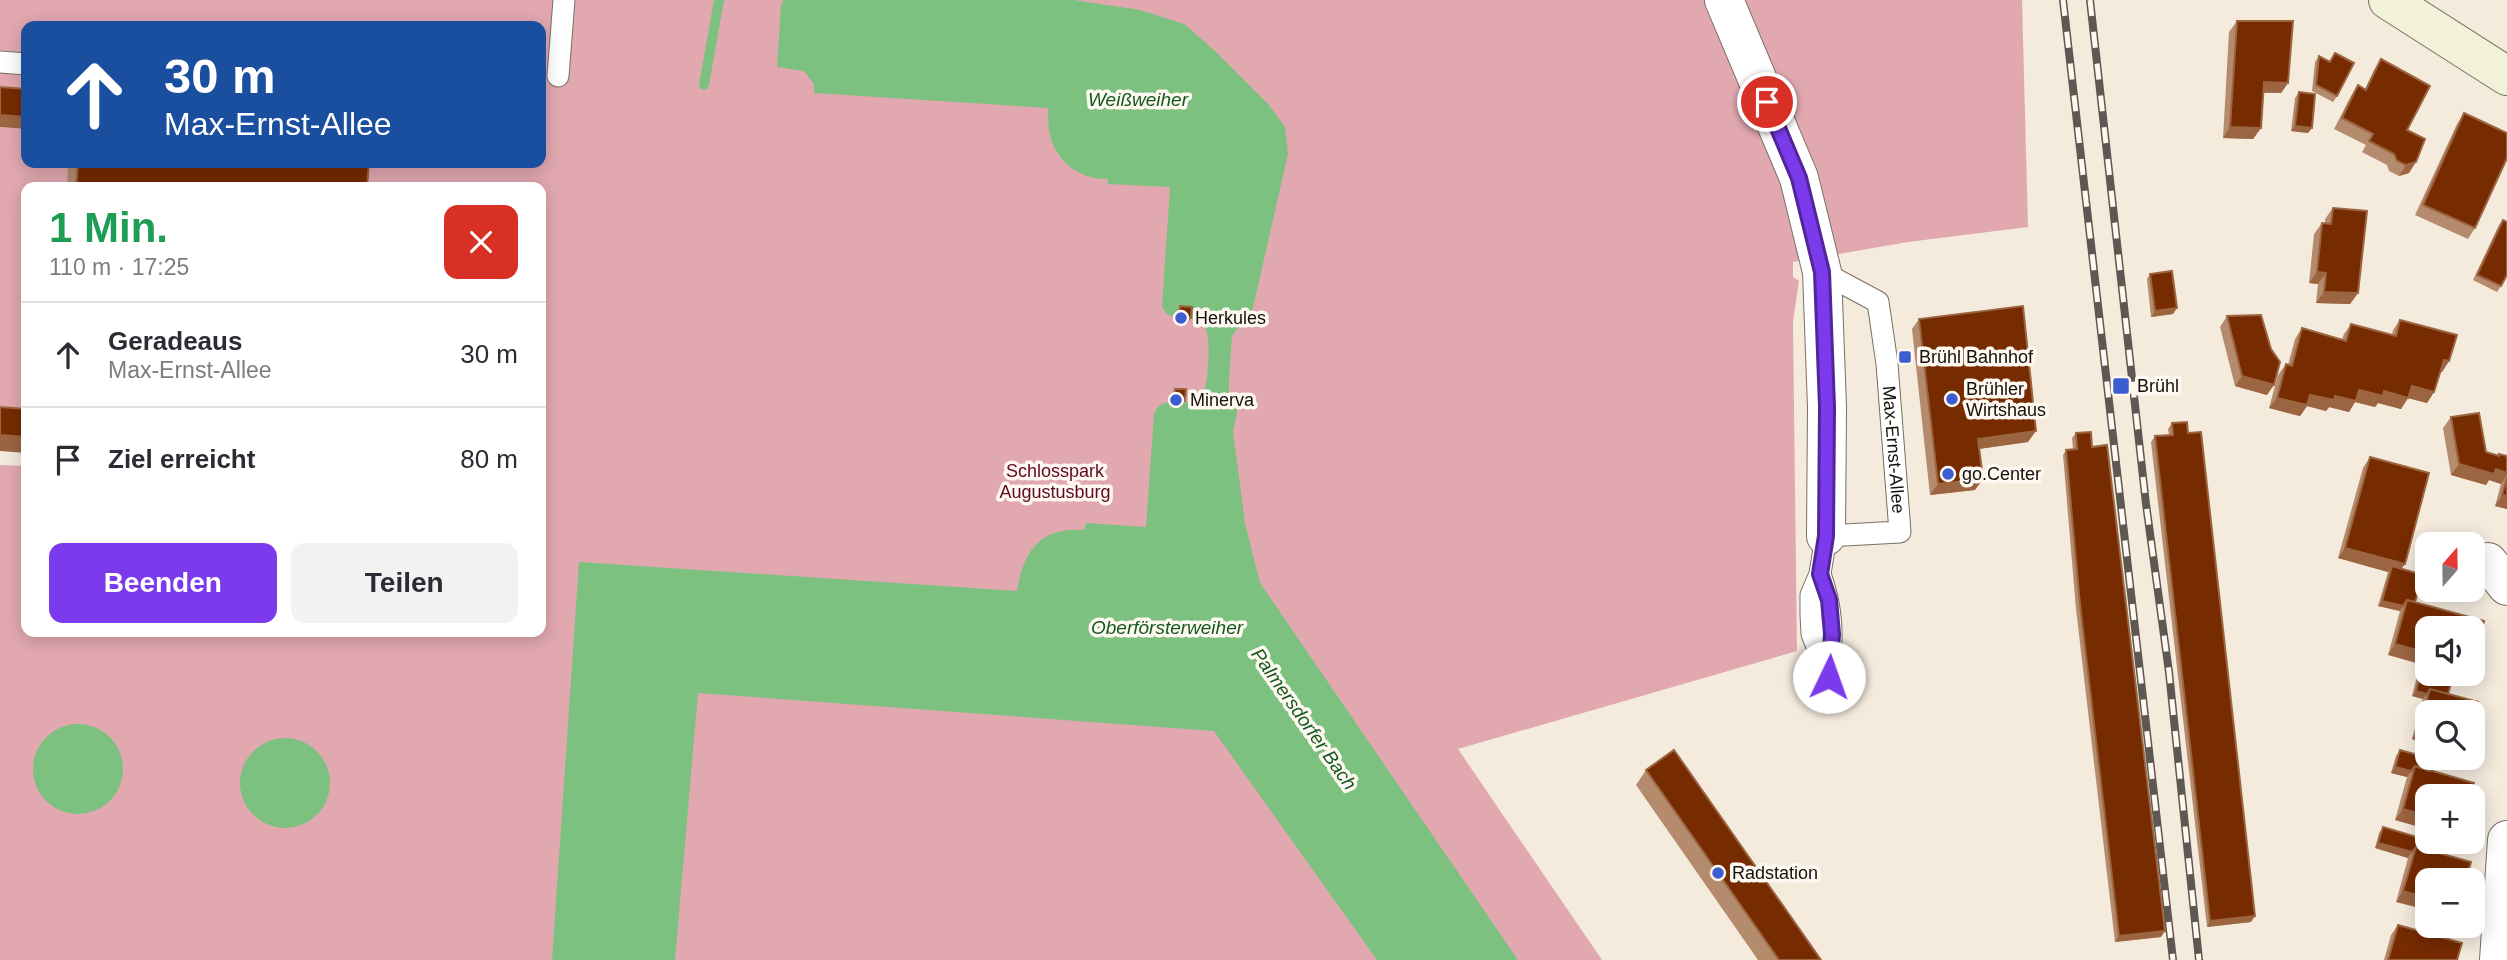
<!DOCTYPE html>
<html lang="de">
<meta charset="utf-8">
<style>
body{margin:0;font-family:Arial,sans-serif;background:#f2f2f3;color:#2b2b33;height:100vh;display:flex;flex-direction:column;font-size:26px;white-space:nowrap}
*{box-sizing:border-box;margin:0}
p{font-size:23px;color:#7c7c81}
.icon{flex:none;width:38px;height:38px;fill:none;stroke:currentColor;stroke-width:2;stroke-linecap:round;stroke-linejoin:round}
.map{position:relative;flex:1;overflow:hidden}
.sheet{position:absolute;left:21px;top:182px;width:525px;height:455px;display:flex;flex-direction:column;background:#fff;border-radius:14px;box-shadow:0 4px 18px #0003}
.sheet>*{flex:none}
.top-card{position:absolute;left:21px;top:21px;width:525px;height:147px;border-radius:14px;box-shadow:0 4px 18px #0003;background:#1a4fa0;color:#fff;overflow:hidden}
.needle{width:46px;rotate:20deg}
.buttons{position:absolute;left:2415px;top:532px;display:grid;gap:14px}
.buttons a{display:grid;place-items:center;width:70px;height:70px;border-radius:14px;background:#fff;box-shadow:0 4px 18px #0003;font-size:35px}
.pin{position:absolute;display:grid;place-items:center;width:60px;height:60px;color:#fff;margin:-30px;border:4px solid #fff;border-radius:50%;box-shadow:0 2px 7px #0007}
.me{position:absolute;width:77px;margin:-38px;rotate:3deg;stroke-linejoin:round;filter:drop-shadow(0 0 5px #0008)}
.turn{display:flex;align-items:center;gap:24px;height:147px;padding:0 28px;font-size:32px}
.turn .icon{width:91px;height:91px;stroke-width:2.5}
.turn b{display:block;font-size:49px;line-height:60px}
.round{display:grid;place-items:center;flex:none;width:74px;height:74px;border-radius:14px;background:#f2f2f3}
.summary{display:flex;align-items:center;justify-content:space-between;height:119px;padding:0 28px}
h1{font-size:42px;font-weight:700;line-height:52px;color:#1e9e55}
.primary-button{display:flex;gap:14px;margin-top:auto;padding:14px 28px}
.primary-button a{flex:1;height:80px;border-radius:14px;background:#7c3aed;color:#fff;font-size:28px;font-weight:700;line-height:80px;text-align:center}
.primary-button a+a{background:#f2f2f3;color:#2b2b33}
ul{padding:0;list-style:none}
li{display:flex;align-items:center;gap:21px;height:105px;padding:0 28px;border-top:2px solid #e1e1e2}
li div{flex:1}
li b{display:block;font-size:26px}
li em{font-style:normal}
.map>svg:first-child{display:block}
</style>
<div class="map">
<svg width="2507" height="960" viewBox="0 0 2507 960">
<rect width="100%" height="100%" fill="#f4ebdd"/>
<path fill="#e2a8b0" d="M0,0H2022L2028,227L1908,242L1793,262V277L1799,281L1793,322L1797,651L1458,749L1602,960H0V465L26,466V632H541V187H358L360,163H541V26H26V99L0,97Z
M0,127L26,129V163H69L67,187H26V425L0,423Z"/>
<path fill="#7cc180" d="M784,0H1074L1140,10L1184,24L1214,50L1268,104L1285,127L1288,154L1250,321L1242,323L1232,336L1229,380V393L1234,404L1238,406L1233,432L1245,523L1260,583L1518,960H1377L1214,731L698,693L675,960H552L579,562L1017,591C1024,551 1039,527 1084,530L1086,523L1146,527L1154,414C1158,406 1161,403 1170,402V406C1180,403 1195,402 1202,395C1209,386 1211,337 1205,328C1199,319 1185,317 1176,311L1175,318L1167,314L1162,307L1170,187L1108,184V179C1079,180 1054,160 1049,131C1048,123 1048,115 1048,108L814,93V84L804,71L777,67L781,5Z
M33 769a45 45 0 1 1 90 0a45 45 0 1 1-90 0Z
M240 783a45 45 0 1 1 90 0a45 45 0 1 1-90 0Z"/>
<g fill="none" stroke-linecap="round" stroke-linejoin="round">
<path stroke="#7cc180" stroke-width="10" d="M704,85L719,0"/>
<defs>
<g id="lane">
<path d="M0,62L26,64"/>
<path d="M558,76L564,0"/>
<path id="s1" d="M1822,272L1878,302L1887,364L1900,532L1826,536L1820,574L1811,595V615L1812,634L1829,677"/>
<path d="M1820,574C1833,610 1832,634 1830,672"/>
</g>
<path id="street" d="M1724,0L1799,178L1822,272L1827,407L1826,536
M2488,562L2507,586
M2499,960L2507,840"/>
<path id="secondary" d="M2388,0L2507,76"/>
</defs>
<use href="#lane" stroke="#787064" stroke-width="23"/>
<use href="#street" stroke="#787064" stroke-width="40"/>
<use href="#secondary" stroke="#787064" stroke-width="40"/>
<use href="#lane" stroke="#fff" stroke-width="21"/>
<use href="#street" stroke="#fff" stroke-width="38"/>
<use href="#secondary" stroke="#f1f2d8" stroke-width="38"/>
<defs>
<path id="rail" d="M2063,0L2173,960
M2090,0L2146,504L2169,672L2199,960"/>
</defs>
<use href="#rail" stroke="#5d5851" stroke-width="8"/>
<use href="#rail" stroke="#fef8f0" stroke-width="5" stroke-dasharray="16" stroke-linecap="butt"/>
</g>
<path fill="#b58b6e" d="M2237,21L2288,83L2281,93H2263L2261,128L2253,139L2223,138L2229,32Z
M2335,53L2337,96L2333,102L2312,91L2315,62L2319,56L2329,62Z
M2381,59L2407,130L2409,173L2399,176L2389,171L2387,165L2362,152L2366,145L2334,129L2351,96L2358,85L2365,89L2374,70Z
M2299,92L2312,128L2308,133L2291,131L2295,98Z
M2464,113L2475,228L2468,239L2415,215L2457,124Z
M68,163H369L367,187H67Z
M2333,208L2358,293L2350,304L2316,303L2318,284L2309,283L2314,234L2322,223L2325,224V219Z
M2503,220L2501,286L2497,292L2473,280L2499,225Z
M2150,274L2173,314L2151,317L2147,279Z
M1180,306L1191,318L1187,324L1175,323L1176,311Z
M2227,316L2267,395L2235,386L2220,327Z
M1919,319L2028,442L1979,449L1975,490L1930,495L1912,329Z
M2400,320L2449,361L2442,372H2440L2434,392L2427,403L2408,398L2401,409L2378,403L2375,407L2355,402L2349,412L2329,407L2326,411L2307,406L2300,416L2269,408L2278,375L2286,364L2288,365L2295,339L2302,328L2342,339L2344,334L2351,324L2392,335L2393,330Z
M1175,389L1181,407L1170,406L1171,394Z
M2451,417L2486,452L2498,456H2507V509L2495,506L2501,484L2489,480L2486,485L2451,475L2443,428Z
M2172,423L2251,922L2207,927L2151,442L2155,436L2169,435L2168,429Z
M2076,433L2161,937L2115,942L2076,609L2063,455L2066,450L2073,449L2072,438Z
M2370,457L2401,569L2415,602L2484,621L2388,655L2400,611L2378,606L2388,572L2338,558L2363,468Z
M2420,675L2451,683L2427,743L2412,739L2423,699L2412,696L2416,680Z
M2400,750L2429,771L2427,796V829L2395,820L2407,777L2391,773L2396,756Z
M1646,770L1821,960H1758L1636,785Z
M2383,827L2437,853L2396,902L2408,858L2375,848L2379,833Z
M2398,925L2457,960H2384L2391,935Z"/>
<path fill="#9c6542" d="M2264,82L2288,83L2281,93L2257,92Z
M0,115L26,117V129L0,127Z
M2295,126L2312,128L2308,133L2291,131Z
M2230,127L2261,128L2253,139L2223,138Z
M2416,162L2409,173L2399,176L2406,165Z
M2317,272L2326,273L2318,284L2309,283Z
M2324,292L2358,293L2350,304L2316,303Z
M2177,308L2173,314L2151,317L2155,311Z
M1179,317L1191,318L1187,324L1175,323Z
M2444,360L2449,361L2442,372L2436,371Z
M2242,376L2274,385L2267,395L2235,386Z
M2412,386L2434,392L2427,403L2404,397Z
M2359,390L2384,391L2408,398L2401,409L2378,403L2375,407L2355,402L2349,412L2329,407L2326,411L2307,406L2300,416L2269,408L2277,398L2310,395L2335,396Z
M1174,401H1185L1181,407L1170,406Z
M2036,431L2028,442L1971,450L1978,439Z
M0,435L26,437V453L0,451Z
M2459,464L2496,469L2507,473V475L2501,484L2489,480L2486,485L2451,475Z
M1983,479L1975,490L1930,495L1938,484Z
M2502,495L2507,496V509L2495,506Z
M2345,548L2405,564L2397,575L2392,566L2388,572L2338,558Z
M2382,601L2403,606L2400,611L2378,606Z
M2395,644L2427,653V666L2388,655Z
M2416,691L2427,694L2423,699L2412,696Z
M2419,728L2427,730V743L2412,739Z
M2395,767L2411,771L2407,777L2391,773Z
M2403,809L2427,816V829L2395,820Z
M2378,843L2412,852L2408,858L2375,848Z
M2403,891L2427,898V910L2396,902Z
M2255,916L2251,922L2207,927L2210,921Z
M2165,931L2161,937L2115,942L2119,936Z"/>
<path fill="#762b00" stroke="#9c6542" stroke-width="2" d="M2237,21H2293L2288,83L2264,82L2261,128L2230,127Z
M2335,53L2354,63L2337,96L2316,85L2319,56L2330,62Z
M2381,59L2430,86L2407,130L2425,139L2416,162L2406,165L2397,161L2394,154L2369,141L2373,134L2342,118L2358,85L2366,90Z
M0,87L26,89V117L0,115Z
M2299,92L2315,94L2312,128L2295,126Z
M2464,113L2507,133V158L2475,228L2423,205Z
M78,163H369L367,187H76Z
M2333,208L2367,211L2358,293L2324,292L2326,273L2317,272L2322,223L2331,224Z
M2503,220L2507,222V275L2501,286L2477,275Z
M2172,271L2177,308L2155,311L2150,274Z
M1180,306L1192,307L1191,318L1179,317Z
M2023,306L2036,431L1978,439L1983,479L1938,484L1919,319Z
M2261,315L2271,349L2280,362L2274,385L2242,376L2227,316Z
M2400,320L2457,335L2449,361L2444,360L2434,392L2412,386L2408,398L2384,391L2383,396L2359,390L2356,401L2335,396L2334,400L2310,395L2307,405L2277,398L2286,364L2292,366L2302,328L2346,341L2351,324L2396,336Z
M1175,389H1186L1185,401H1174Z
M0,407L26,409V437L0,435Z
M2479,413L2486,452L2499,456V454L2507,456V473L2496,469L2494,474L2459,464L2451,417Z
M2187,422L2188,433L2201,432L2255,916L2210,921L2155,436L2173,435L2172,423Z
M2091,432L2092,447L2107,445L2165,931L2119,936L2080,604L2066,450L2077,449L2076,433Z
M2370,457L2429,473L2405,564L2345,548Z
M2507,478V496L2502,495Z
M2392,566L2423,575L2415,602L2407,600L2403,606L2382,601Z
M2407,600L2484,621L2473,660V628H2427V653L2395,644Z
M2420,675L2451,683L2448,694L2430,689L2427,694L2416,691Z
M2430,689L2478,702L2473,720V712H2427V730L2419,728Z
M1674,750L1821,960H1779L1646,770Z
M2400,750L2432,759L2429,771L2415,766L2411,771L2395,767Z
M2415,766L2474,783L2471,796H2427V816L2403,809Z
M2383,827L2427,840V842L2440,843L2437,853L2416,847L2412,852L2378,843Z
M2416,847L2471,862L2466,880H2427V898L2403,891Z
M2398,925L2462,943L2457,960H2388Z"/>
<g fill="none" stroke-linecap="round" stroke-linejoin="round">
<defs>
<path id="route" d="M1767,102L1799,178L1822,272L1827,407L1826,536L1820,574L1829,600L1832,634L1829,677"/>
</defs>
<use href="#route" stroke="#51269a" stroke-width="18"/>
<use href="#route" stroke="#7c3aed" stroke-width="12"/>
</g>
<g fill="#3c5dcf" stroke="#fef8f0" stroke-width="2.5">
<circle cx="1181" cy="318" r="7"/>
<rect x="1898" y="350" width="14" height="14" rx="3.5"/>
<rect x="2112" y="377" width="18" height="18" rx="3.5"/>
<circle cx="1952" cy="399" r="7"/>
<circle cx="1176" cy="400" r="7"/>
<circle cx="1948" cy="474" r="7"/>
<circle cx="1718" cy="873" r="7"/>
</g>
<g text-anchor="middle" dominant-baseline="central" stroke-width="7" stroke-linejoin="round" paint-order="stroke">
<g font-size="18" fill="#13100c" stroke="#fef8f0" text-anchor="start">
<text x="1195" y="318">Herkules</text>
<text x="1919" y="357">Brühl Bahnhof</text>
<text x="2137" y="386">Brühl</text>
<text x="1966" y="389">Brühler<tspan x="1966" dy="21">Wirtshaus</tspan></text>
<text x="1190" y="400">Minerva</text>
<text x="1962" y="474">go.Center</text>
<text x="1732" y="873">Radstation</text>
</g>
<g font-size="18" fill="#13100c" stroke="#fef8f0">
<text stroke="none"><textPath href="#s1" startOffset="212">Max-Ernst-Allee</textPath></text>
</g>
<g font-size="18" fill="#5d0824" stroke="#fef8f0">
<text x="1055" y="471">Schlosspark<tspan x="1055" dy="21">Augustusburg</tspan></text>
</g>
<g font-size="19" font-style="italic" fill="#115a1e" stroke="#fef8f0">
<text x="1138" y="99">Weißweiher</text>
<text x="1167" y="627">Oberförsterweiher</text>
<text transform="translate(1304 719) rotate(55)">Palmersdorfer Bach</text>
</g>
</g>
</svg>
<div class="buttons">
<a><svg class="needle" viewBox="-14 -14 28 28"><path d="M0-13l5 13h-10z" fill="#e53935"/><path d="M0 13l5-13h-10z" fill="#7c7c81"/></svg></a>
<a><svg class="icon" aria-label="sound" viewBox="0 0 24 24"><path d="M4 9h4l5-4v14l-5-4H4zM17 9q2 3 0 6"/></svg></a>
<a><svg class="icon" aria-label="search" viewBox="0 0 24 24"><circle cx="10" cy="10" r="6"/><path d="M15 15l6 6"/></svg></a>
<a>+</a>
<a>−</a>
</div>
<div class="pin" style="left:1767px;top:102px;background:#d93025"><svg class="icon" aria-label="arrive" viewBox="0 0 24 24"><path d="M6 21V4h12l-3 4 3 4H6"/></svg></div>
<svg class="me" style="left:1829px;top:677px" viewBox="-20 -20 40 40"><circle r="19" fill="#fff"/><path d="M0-13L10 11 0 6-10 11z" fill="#7c3aed"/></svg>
<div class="top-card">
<div class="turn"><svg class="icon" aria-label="ahead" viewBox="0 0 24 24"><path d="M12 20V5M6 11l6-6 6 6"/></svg><div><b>30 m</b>Max-Ernst-Allee</div></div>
</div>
<section class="sheet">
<div class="summary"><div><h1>1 Min.</h1><p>110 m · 17:25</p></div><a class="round" style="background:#d93025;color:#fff"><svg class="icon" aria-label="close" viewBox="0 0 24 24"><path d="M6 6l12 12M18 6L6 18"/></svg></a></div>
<ul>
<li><svg class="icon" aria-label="ahead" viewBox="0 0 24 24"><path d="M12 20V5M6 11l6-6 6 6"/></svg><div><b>Geradeaus</b><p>Max-Ernst-Allee</p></div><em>30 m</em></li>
<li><svg class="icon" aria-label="arrive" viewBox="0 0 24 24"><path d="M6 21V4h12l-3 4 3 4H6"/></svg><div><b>Ziel erreicht</b></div><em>80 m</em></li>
</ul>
<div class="primary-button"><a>Beenden</a><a>Teilen</a></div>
</section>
</div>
